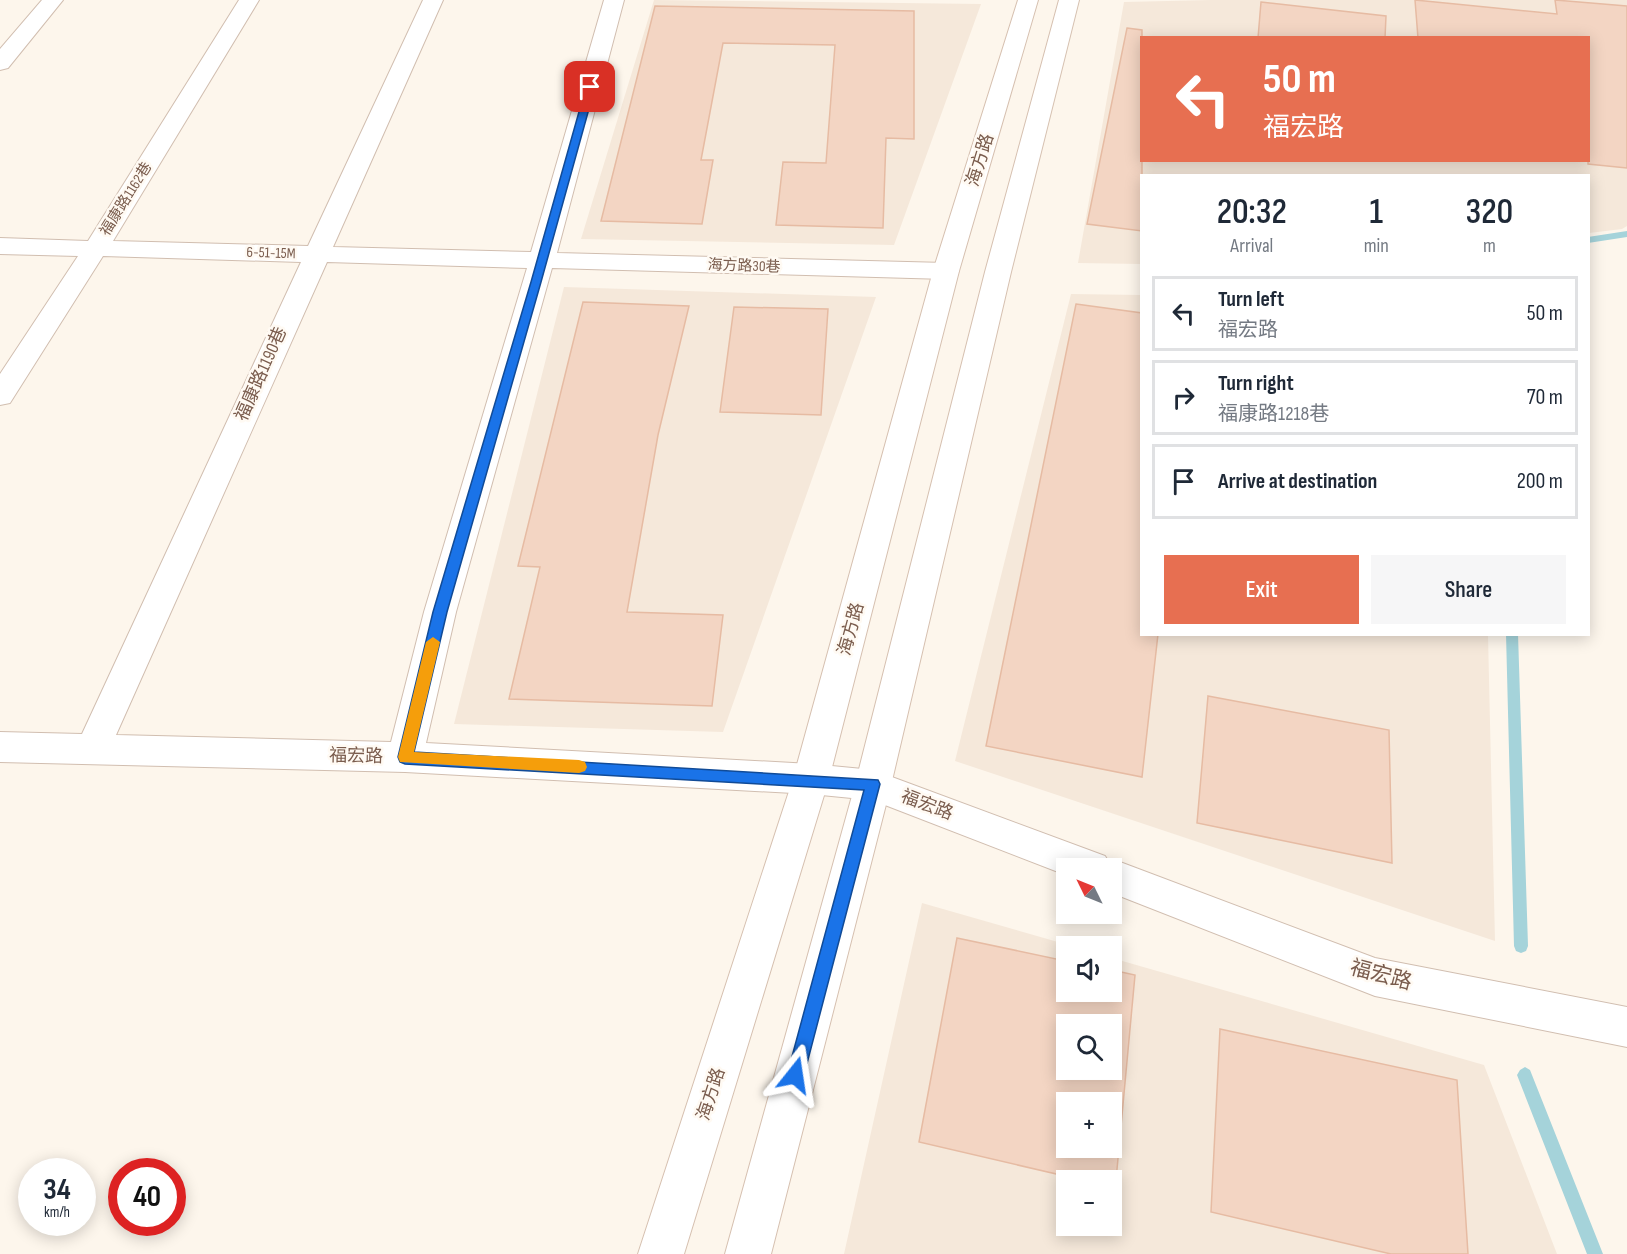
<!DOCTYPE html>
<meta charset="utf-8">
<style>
body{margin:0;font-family:"Sofia Sans Condensed","Noto Sans TC",sans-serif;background:#f6f6f7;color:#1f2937;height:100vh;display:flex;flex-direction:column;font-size:22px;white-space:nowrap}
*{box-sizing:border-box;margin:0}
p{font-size:20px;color:#747a83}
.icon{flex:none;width:33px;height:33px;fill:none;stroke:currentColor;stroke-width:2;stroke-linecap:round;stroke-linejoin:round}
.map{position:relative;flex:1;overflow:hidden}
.panel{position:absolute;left:1140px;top:174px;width:450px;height:462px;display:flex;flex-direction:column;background:#fff;border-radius:0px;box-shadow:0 3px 15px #0003}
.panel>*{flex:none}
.top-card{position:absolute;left:1140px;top:36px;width:450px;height:126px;border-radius:0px;box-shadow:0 3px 15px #0003;background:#e76f51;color:#fff;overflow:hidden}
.needle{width:39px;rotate:313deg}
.fabs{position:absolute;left:1056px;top:858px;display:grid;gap:12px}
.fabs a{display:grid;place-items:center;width:66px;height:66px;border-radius:0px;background:#fff;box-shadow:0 3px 15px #0003;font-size:30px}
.speed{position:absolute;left:18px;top:1158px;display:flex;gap:12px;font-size:30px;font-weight:700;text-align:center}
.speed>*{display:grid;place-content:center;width:78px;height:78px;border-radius:50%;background:#fff;box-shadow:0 3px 15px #0003;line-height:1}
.speed small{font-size:15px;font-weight:400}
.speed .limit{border:9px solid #d22;background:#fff;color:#111}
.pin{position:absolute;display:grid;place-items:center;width:51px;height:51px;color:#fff;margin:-26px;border-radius:12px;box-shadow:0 3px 9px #0006}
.me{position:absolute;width:66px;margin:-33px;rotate:15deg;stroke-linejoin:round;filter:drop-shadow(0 0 4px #0008)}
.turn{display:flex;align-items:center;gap:21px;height:126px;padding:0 24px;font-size:27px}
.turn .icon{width:78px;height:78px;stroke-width:2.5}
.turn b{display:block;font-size:42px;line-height:51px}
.eta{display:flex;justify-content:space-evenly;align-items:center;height:102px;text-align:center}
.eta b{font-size:36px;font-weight:600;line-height:42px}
.cta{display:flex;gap:12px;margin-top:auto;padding:12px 24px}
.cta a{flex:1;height:69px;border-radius:0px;background:#e76f51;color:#fff;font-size:24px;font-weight:600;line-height:69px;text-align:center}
.cta a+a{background:#f6f6f7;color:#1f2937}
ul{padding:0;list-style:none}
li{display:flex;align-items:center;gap:18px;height:75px;margin:0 12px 9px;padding:0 12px;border:3px solid #e0e1e3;border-radius:0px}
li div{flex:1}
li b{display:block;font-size:22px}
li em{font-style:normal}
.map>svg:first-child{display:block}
</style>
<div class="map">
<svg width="1627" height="1254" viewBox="0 0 1627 1254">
<rect width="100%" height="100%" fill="#fdf6ec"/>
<path fill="#f5e8da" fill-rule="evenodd" d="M654,0L981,4L894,245L581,239Z
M1211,0H1627V226L1622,229L1589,233L1588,176H1142L1141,264L1078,263L1124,2ZM1142,38H1588V160H1142Z
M564,287L876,297L723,732L454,724Z
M1071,294L1141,295L1142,634L1488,635L1495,941L955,761Z
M922,903L1072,946H1066V992H1112V958L1484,1065L1557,1254H844ZM1066,1024H1112V1070H1066ZM1066,1102H1112V1148H1066ZM1066,1180H1112V1226H1066Z"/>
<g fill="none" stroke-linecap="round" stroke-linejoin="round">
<path fill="#a5d3da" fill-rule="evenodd" d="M1627,231V237L1588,243V237Z
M1506,634H1518L1528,946L1526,951L1521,953L1516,951L1514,946Z
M1525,1067L1530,1070L1603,1254H1587L1517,1075L1520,1070Z"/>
</g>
<path fill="#f3d5c3" stroke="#e6bba3" stroke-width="1.5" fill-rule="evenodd" d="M1415,0L1557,14L1555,0L1627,6V168L1588,164V38H1418Z
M1261,2L1386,16L1385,38H1258Z
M655,6L914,11V139L886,138L883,228L776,225L783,162L826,163L835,45L723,43L701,160H713L702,224L601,221Z
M1127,28L1142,30V231L1087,224Z
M583,302L689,306L658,435L627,612L723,615L712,706L509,699L540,567L518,566Z
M1076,304L1142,313V634H1158L1142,777L986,746Z
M734,307L828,309L821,415L720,412Z
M1208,696L1389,730L1392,863L1197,823Z
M957,938L1066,961V992H1112V970L1135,975L1116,1180H1082L919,1142ZM1066,1024H1112V1070H1066ZM1066,1102H1112V1148H1066Z
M1220,1029L1457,1080L1468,1254H1391L1211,1212Z"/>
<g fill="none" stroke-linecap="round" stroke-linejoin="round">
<defs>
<path id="street" d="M42,0H63L8,68L0,70V49Z
M239,0H259L113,241L308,246L423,0H443L333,247L531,252L604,0H624L557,253L946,263L955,265L959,271L955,277L946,279L552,268L456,612L426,743L811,764L873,770L1105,856L1108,861L1112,859L1375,958L1627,1007V1047L1375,996L1112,893V868H1066V875L872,800L811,794L405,772L0,762V732L82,734L301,262L103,256L10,403L0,405V374L78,256L0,254V238L88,241ZM327,262L527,268L424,612L391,742L116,735Z"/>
<path id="secondary" d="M1018,0H1038L959,271L829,779L684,1254H638L793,779L933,271Z
M1059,0H1079L1011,272L891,785L771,1254H725L855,785L985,272Z"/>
</defs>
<use href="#street" stroke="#d1beb0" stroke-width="2"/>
<use href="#secondary" stroke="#d6c0b0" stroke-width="2"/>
<use href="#street" fill="#fff" fill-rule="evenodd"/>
<use href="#secondary" fill="#fff" fill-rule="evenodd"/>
</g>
<path fill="#1a73e8" stroke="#114b97" stroke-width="1.5" d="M590,84L595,87L541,282L447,612L414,752L878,780L880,784L804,1075L801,1081L795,1084L789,1081L787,1075L864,790L405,764L400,762L398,757L433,612L531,282L586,87Z"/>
<path fill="#f59e0b" d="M433,637L440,642L414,752L579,760L585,762L587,767L585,771L579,773L400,762L398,757L426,642Z"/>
<g text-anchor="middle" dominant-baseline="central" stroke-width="5" stroke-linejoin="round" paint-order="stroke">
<g font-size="15" fill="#7a5c4d" stroke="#fffaf3">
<text transform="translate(126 199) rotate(-58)">福康路1162巷</text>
<text transform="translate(271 253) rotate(2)">6-51-15M</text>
<text transform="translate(744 266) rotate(2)">海方路30巷</text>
</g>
<g font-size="18" fill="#7a5c4d" stroke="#fffaf3">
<text transform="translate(980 160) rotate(-73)">海方路</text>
<text transform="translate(261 374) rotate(-66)">福康路1190巷</text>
<text transform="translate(851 629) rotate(-75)">海方路</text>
<text transform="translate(356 756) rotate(1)">福宏路</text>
<text transform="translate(927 805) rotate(21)">福宏路</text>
<text transform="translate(711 1094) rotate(-72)">海方路</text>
</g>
<g font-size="21" fill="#7a5c4d" stroke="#fffaf3">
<text transform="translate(1381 975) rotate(15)">福宏路</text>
</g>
</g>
</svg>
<div class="fabs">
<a><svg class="needle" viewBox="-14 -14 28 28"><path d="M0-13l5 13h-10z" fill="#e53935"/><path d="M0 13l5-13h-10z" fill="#747a83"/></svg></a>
<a><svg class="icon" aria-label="sound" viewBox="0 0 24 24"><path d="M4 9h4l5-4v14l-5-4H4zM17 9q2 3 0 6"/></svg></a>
<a><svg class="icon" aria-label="search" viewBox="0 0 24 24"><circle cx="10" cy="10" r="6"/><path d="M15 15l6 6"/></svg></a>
<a>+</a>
<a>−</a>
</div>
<div class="speed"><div>34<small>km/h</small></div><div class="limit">40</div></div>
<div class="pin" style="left:590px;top:87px;background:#d93025"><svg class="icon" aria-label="arrive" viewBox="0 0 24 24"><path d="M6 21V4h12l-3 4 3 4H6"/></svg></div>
<svg class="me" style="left:795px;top:1075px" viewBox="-20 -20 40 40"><path d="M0-17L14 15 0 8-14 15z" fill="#1a73e8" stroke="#fff" stroke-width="4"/></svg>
<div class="top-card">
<div class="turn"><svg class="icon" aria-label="left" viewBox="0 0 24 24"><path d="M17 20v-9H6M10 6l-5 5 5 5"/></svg><div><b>50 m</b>福宏路</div></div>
</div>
<section class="panel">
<div class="eta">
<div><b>20:32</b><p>Arrival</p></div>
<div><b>1</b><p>min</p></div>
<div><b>320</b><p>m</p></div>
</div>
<ul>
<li><svg class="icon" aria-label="left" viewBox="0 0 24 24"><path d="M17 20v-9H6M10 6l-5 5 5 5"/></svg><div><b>Turn left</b><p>福宏路</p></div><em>50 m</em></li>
<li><svg class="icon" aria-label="right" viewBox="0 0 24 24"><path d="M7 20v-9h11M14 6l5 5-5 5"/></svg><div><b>Turn right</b><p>福康路1218巷</p></div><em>70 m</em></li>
<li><svg class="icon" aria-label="arrive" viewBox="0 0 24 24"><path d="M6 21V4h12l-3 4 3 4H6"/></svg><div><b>Arrive at destination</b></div><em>200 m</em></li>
</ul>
<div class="cta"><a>Exit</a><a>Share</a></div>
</section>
</div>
